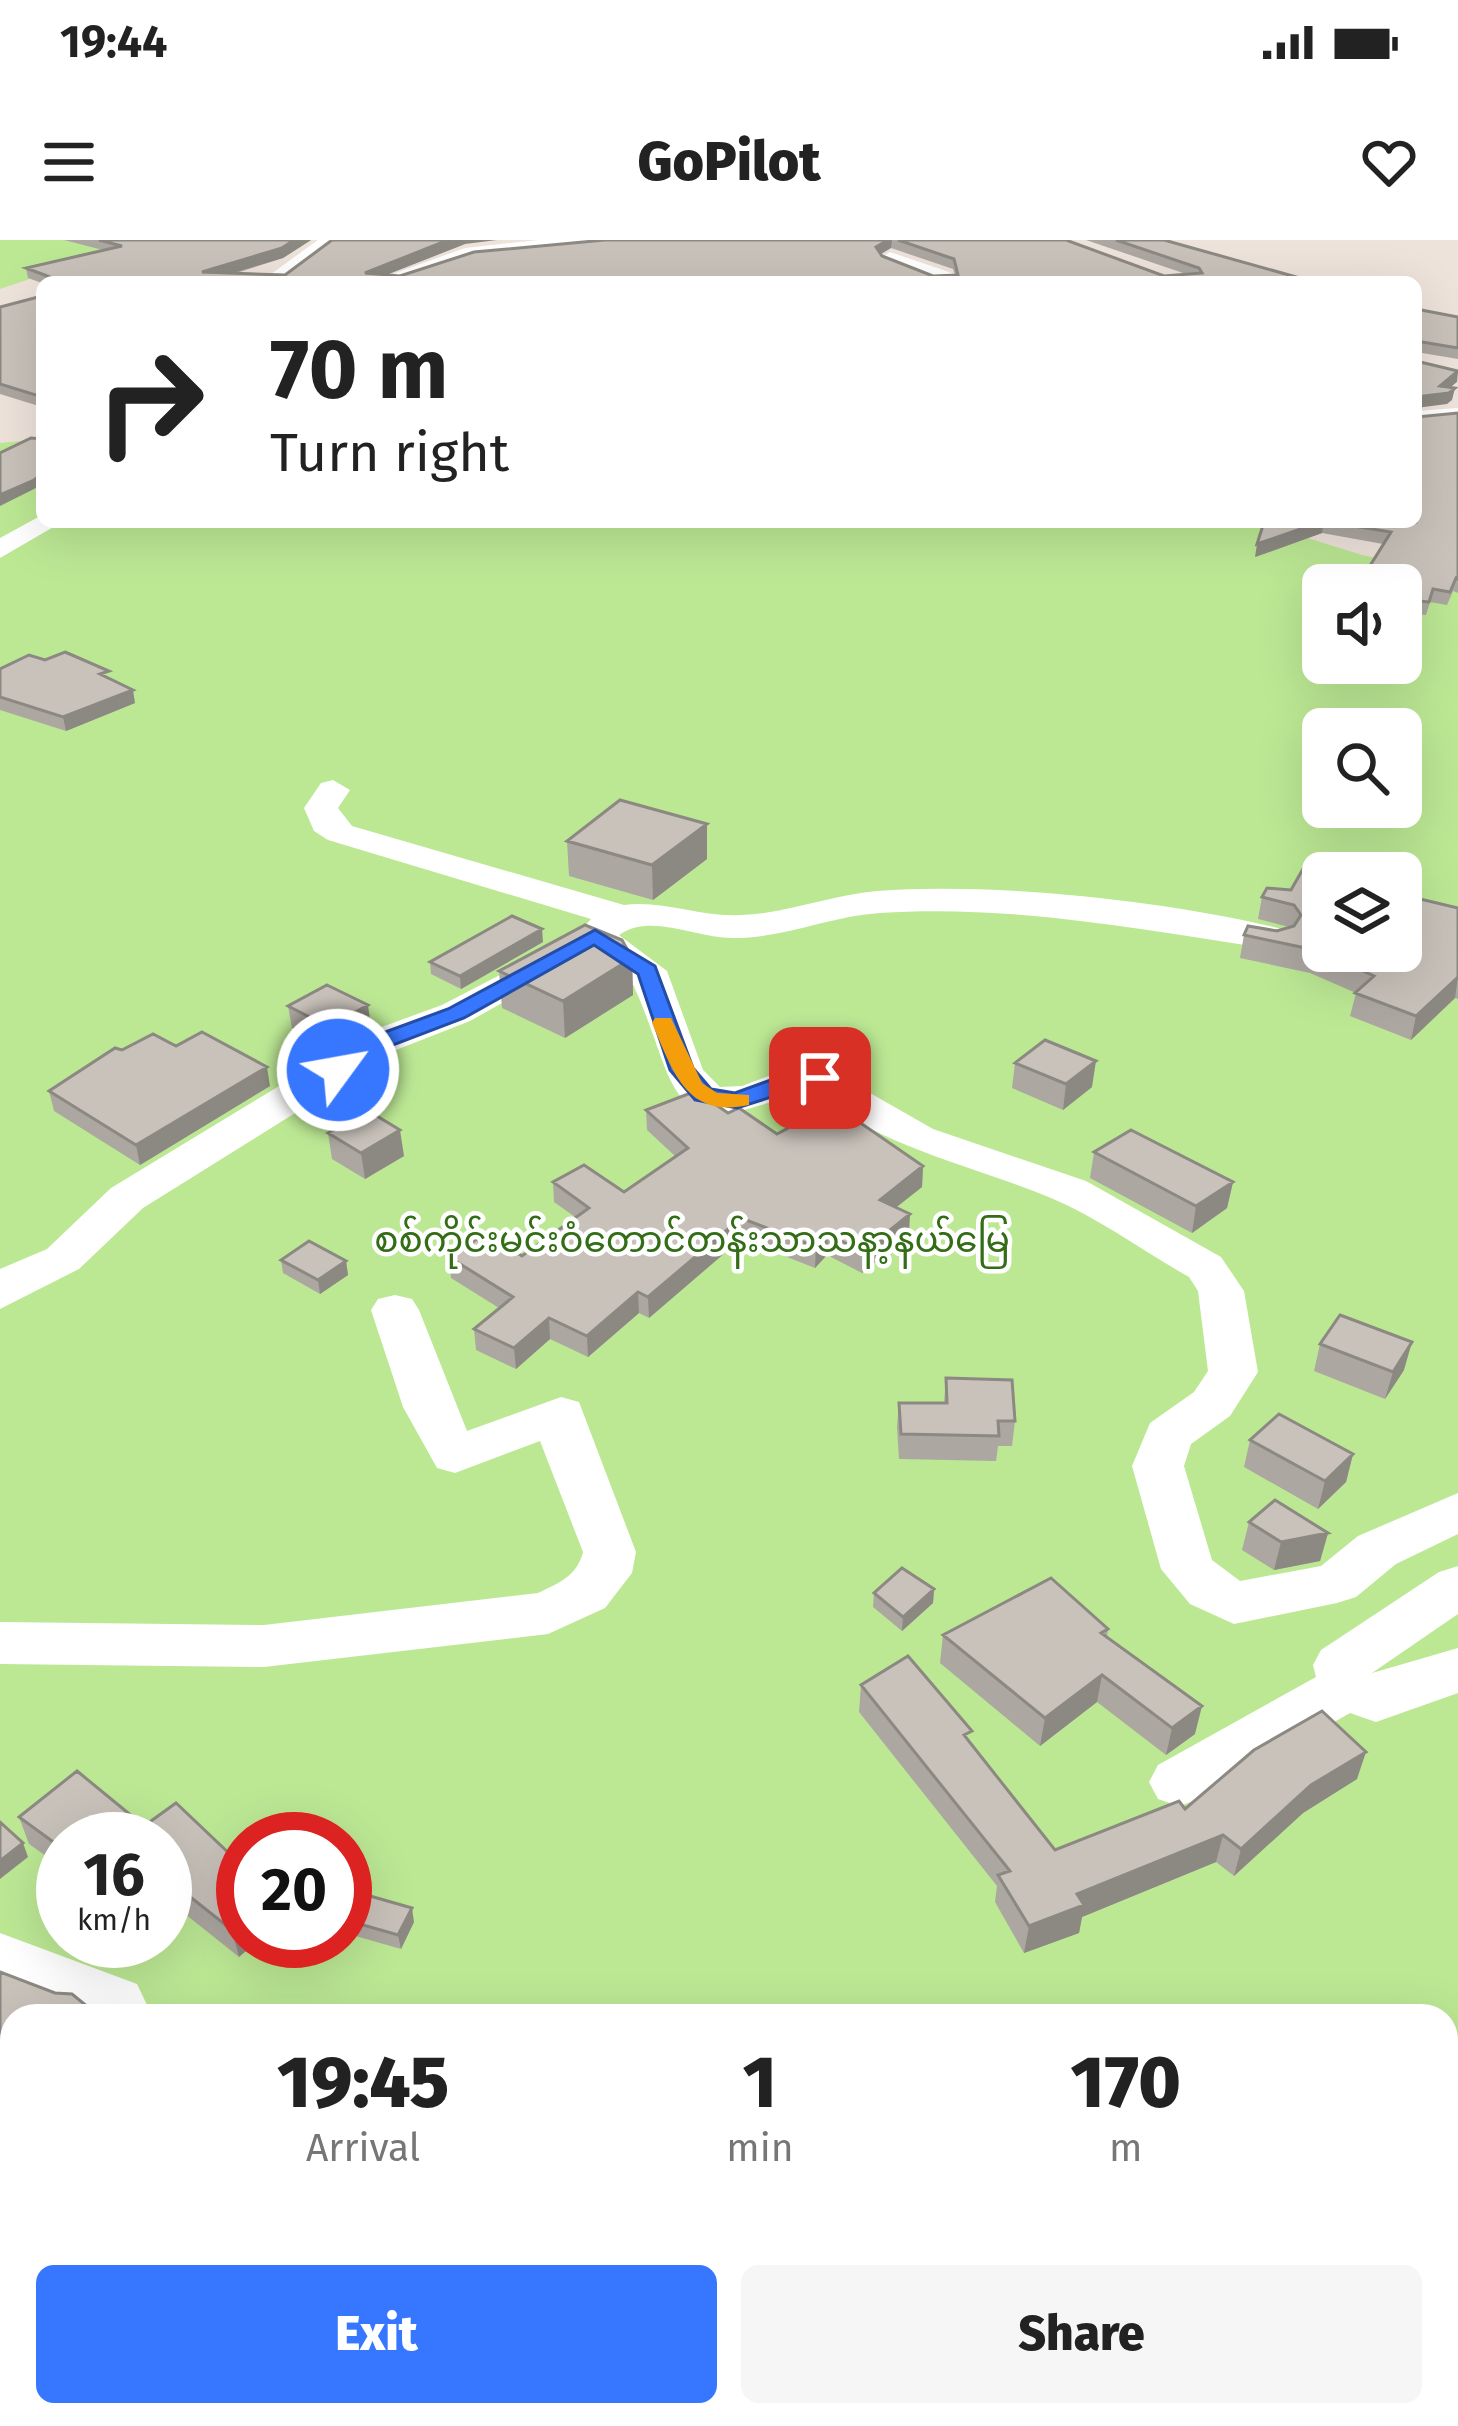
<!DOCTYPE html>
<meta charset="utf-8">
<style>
body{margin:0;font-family:"Fira Sans","Noto Sans Myanmar",sans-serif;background:#f6f6f6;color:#222;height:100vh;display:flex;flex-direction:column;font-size:45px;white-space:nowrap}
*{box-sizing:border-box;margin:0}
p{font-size:39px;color:#767676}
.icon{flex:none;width:66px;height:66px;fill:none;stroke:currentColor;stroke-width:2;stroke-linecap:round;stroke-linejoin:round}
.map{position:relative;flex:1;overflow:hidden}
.sheet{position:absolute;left:0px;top:1764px;width:1458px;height:423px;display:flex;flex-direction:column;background:#fff;border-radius:36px 36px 0 0;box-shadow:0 12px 48px #0002}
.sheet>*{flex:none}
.guide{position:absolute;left:36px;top:36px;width:1386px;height:252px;border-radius:18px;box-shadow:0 12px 48px #0002;background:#fff;color:#222;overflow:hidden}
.buttons{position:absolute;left:1302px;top:324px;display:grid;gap:24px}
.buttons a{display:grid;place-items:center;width:120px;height:120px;border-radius:18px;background:#fff;box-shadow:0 12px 48px #0002;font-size:60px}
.speed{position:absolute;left:36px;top:1572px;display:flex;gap:24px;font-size:60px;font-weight:700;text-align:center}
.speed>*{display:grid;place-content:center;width:156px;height:156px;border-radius:50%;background:#fff;box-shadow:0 12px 48px #0002;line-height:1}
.speed small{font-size:30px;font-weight:400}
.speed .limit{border:18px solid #d22;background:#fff;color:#111}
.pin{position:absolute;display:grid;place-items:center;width:102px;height:102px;color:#fff;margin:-51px;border-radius:24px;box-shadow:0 6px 18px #0006}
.me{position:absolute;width:132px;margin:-66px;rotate:58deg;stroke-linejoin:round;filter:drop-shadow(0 0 9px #0008)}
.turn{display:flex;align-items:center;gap:42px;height:252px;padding:0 36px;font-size:54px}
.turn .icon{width:156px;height:156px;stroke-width:2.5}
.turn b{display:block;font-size:84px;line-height:102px}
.eta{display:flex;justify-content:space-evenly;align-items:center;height:204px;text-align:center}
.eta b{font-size:72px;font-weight:800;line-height:84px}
.action{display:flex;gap:24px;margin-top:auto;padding:24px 36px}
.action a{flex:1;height:138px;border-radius:18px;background:#3777ff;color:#fff;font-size:48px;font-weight:800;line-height:138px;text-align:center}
.action a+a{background:#f6f6f6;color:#222}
.status{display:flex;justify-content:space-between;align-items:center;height:84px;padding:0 60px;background:#fff;direction:ltr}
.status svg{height:33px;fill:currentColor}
header{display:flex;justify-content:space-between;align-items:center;height:156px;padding:0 36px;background:#fff;font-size:54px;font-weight:800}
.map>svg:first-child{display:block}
</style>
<div class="status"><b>19:44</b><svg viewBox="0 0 49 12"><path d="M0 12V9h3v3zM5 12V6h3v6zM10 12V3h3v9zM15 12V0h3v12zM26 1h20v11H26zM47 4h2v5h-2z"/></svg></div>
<header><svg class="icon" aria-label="menu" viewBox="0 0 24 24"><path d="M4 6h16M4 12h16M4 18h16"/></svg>GoPilot<svg class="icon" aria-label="heart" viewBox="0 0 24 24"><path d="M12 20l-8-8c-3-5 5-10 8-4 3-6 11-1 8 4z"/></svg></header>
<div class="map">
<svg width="1458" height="2186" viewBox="0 0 1458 2186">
<rect width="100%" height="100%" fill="#eee3db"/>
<path fill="#bce894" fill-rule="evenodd" d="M0,0H146L0,49Z
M42,199V282H1256L1362,315L1458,335V2186H0V203ZM1323,345H1401V423H1323ZM1323,489H1401V567H1323ZM1323,633H1401V711H1323ZM63,1599H165V1701H63ZM243,1599H345V1701H243ZM12,1776H1446V2175H12Z"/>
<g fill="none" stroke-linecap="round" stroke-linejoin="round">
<path fill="#fff" fill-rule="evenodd" d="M318,0H341L284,42H260Z
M538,0H614L604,6L474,18L401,42H370L465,8Z
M890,12L952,33L954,42H934L883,22L880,18Z
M1458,168V180L1416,185V171Z
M42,275V282H62L0,318V298Z
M333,540L350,550L338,568L352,586L624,665C664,660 702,678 742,675C788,673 831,655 877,651C995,642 1171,661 1286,690L1292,698L1286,706L1273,709C1143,690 1012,664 880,673C831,676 784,698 735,698C698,699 651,672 619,695L667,731L703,830L720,847L742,846L806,822L821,825L933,889L1086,941L1221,1017L1244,1051L1258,1132L1230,1176L1191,1204L1184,1226L1212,1320L1240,1341L1321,1326L1358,1296L1458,1253V1294L1396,1324L1356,1357L1337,1363L1234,1384L1190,1364L1161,1329L1132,1226L1150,1183L1194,1152L1208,1131L1198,1051L1189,1037C1144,1012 1099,978 1051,958C967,923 880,908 807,848C659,911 681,848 632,742C623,722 590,716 576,696L591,679L328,600L314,591L304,568L321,543Z
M556,706L575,717L570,725L470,781L396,810L143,968L79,1029L0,1069V1029L47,1009L111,948L368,792L442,765Z
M395,1055L412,1059L419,1070L467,1191L561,1157L579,1162L636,1312L632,1333L605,1368L548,1394L264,1427L0,1424V1382L264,1385L538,1353C559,1343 577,1336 583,1312L540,1201L455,1233L437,1228L403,1167L371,1070L378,1059Z
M1458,1326V1374L1372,1433L1458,1408V1453L1376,1482L1350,1473L1200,1559L1179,1566L1158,1559L1149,1542L1158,1525L1316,1437L1313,1425L1321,1410L1439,1332Z
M0,1693L137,1744L147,1765L142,1776H67L0,1750Z"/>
</g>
<path fill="#aca7a0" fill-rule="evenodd" d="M64,0H311L283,18L233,34L285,35L465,4L386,35L400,36L605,0H1066L1164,36L1186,34L1086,0H1164L1314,42L42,43L28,38L26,28L103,10ZM891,8L953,29L955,35L933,36L882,16L880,14Z
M42,56V167L0,154V67Z
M1416,69L1458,77V119L1416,112Z
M1458,173V353L1453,351L1447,365L1430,362L1426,375L1417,374L1412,411L1401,409V345L1383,304L1322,293L1255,317Z
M0,429L111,439L135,463L66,491L0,470Z
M567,601L707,619L653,660L569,636Z
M1291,650L1323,711L1410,669L1458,668V759L1455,758L1411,800L1350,776L1356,753L1310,733L1240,718L1244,695L1289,687L1258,679L1262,657Z
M543,702L461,749L431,734L430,722Z
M632,718L633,755L565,798L502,768L499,731Z
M288,766L371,786L332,808L292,788Z
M176,806L270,846L140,925L54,871L49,851L122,810Z
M1015,823L1092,847L1063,870L1012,848Z
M646,870L728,873L777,894L923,926L922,947L896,967L909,995L862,1033L827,1015L815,1028L741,999L649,1078L639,1073L588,1117L550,1099L516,1129L476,1110L474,1089L499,1068L451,1038L449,1017L522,1016L575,977L554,962L553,942L624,952L675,916L647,890Z
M328,893L404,916L365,939L332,919Z
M1094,912L1233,942L1227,968L1192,993L1090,938Z
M281,1020L346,1021L348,1035L320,1054L283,1033Z
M1320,1104L1404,1130L1385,1159L1314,1131Z
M946,1138L1015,1181L1012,1206H998L996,1221L899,1219L897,1187L899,1163H944Z
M1250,1200L1353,1214L1346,1242L1318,1269L1244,1227Z
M1249,1282L1328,1293L1320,1321L1274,1330L1242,1310Z
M934,1349L933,1363L902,1391L873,1367L874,1353Z
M1108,1389L1107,1397L1195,1494L1166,1515L1097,1462L1040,1506L940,1423L943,1395Z
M861,1445L971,1504L1055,1610L1185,1569L1357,1539L1303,1573L1234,1636L1216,1622L1082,1677L1079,1693L1024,1713L995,1662L997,1646L859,1472Z
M19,1577L144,1586L233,1617L239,1717L165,1658V1599H63V1628L29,1604Z
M349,1681L414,1682L401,1709L352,1695Z
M0,1732L12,1776V1830L0,1819Z
M1446,1829L1458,1831V1889L1446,1887Z
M1446,2094L1458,2100V2186H1437L1441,2175H1446Z"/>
<path fill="#8c8882" d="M294,0H311L283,18L203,42L202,32Z
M448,0H497L465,4L368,42L365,33Z
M888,0H892L891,8L876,17V7Z
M1458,132L1457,142L1442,154L1455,148L1452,160L1447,164L1416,168V157L1440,146Z
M42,234V245L0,266V255Z
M1324,282L1322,293L1255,317L1257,304Z
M133,450L135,463L66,491L63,477Z
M707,584V619L653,660L652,625Z
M542,689L543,702L461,749L460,736Z
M632,718L633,755L565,798L563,761Z
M1458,737L1455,758L1411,800L1416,776Z
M368,765L371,786L332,808L329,787Z
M1096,821L1092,847L1063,870L1066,844Z
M267,827L270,846L140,925L136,905Z
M400,890L404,916L365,939L361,913Z
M923,926L922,947L879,981L880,960Z
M1233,942L1227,968L1192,993L1196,966Z
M910,974L909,995L862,1033L863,1012Z
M741,978V999L649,1078L648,1057Z
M828,994L827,1015L815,1028L816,1007Z
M346,1021L348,1035L320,1054L318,1040Z
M638,1052L639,1073L588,1117L587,1096Z
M549,1078L550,1099L516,1129L514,1108Z
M1412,1102L1404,1130L1385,1159L1393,1132Z
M1353,1214L1346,1242L1318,1269L1325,1241Z
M1328,1293L1320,1321L1274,1330L1281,1302Z
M934,1349L933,1363L902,1391L903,1377Z
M1102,1435L1097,1462L1040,1506L1045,1478Z
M1202,1466L1195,1494L1166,1515L1172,1488Z
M1366,1512L1357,1539L1303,1573L1234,1636L1241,1609L1311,1545Z
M1223,1595L1216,1622L1082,1677L1079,1693L1024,1713L1029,1686L1077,1654Z
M23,1603L28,1617L0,1639V1621Z
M412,1668L414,1682L401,1709L398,1695Z
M243,1681V1701H258L239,1717L232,1690Z"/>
<path fill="#c8c2ba" stroke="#8c8882" stroke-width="3" d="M99,0H294L282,8L202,32L285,35L332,0H448L365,33L400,36L474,12L605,0H888L876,7L882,16L933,36L958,35L954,19L898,0H1066L1164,36L1202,33L1199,28L1116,0H1164L1314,42H63L26,28L122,6Z
M42,56V157L0,144V67Z
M1416,69L1458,77V108L1416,101Z
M1416,121L1458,131L1440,146L1455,148L1449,153L1416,157Z
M1458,173V339L1456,338L1450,352L1433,349L1429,362L1418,361L1415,397L1401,396V345H1358L1391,292L1329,282H1416V177Z
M31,198L42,199V234L34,240L0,255V213Z
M1264,282H1321L1257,304Z
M65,412L109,431L100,434L133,450L63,477L0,457V429L29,415L45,420Z
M620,560L707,584L652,625L567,601Z
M1303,629L1324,633L1323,711H1401V667L1410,669L1416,658L1458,668V737L1416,776L1355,753L1374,736L1315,710L1244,695L1248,686L1277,691L1294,686L1301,675L1294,665L1262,657L1267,648L1291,650Z
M512,676L542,689L460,736L430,722Z
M585,685L622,700L632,718L563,761L499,731Z
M327,745L368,765L329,787L288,766Z
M202,792L267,827L136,905L49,851L115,808L122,810L153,794L176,806Z
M1045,800L1096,821L1066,844L1015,823Z
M696,851L728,873L739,868L777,894L833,864L923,926L880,960L910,974L863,1012L828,994L816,1007L741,978L648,1057L638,1052L587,1096L549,1078L514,1108L474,1089L513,1057L449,1017L486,993L522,1016L589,968L553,942L584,925L624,952L688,908L646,870Z
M367,870L400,890L361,913L328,893Z
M1131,890L1233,942L1196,966L1094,912Z
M309,1001L346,1021L318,1040L281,1020Z
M1340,1075L1412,1102L1393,1132L1320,1104Z
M946,1138L1012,1140L1015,1181H998L999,1196L901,1194L899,1163H947Z
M1279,1174L1353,1214L1325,1241L1250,1200Z
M1275,1260L1328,1293L1281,1302L1249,1282Z
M902,1328L934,1349L903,1377L874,1353Z
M1051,1338L1108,1389L1101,1393L1202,1466L1172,1488L1102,1435L1045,1478L943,1395Z
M908,1416L972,1491L964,1495L1055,1610L1179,1561L1185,1569L1254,1510L1322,1471L1366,1512L1311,1545L1241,1609L1223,1595L1077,1654L1084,1665L1029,1686L998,1635L1010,1631L861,1445Z
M77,1531L144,1586L176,1563L233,1617L243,1608V1681L232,1690L165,1637V1599H63V1609L19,1577Z
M0,1582L23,1603L0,1621Z
M363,1654L412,1668L398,1695L349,1681Z
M0,1732L55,1753L72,1754L99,1776H12V1812L0,1802Z
M1446,1829L1458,1831V1875L1446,1873Z
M1446,2094L1458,2100V2186H1452L1443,2181L1455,2145L1446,2140Z"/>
<path fill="#3777ff" stroke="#244da6" stroke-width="3" d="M595,690L655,726L693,828L711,849L735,853L806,827L831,838L737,868L695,860L670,830L638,734L594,705L464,778L390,806L346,835L326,830L374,796L448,769Z"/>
<path fill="#f59e0b" d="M655,778H671L702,843L717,853L749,855V865C686,879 673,831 652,783Z"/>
<g text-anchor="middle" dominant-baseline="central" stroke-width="9" stroke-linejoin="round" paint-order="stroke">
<g font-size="36" fill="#336d15" stroke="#fff">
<text x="692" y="1000">စစ်ကိုင်းမင်းဝံတောင်တန်းသာသနာ့နယ်မြေ</text>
</g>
</g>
</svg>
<div class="buttons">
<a><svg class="icon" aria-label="sound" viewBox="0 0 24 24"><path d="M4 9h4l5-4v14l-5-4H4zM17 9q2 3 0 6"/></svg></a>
<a><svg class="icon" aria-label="search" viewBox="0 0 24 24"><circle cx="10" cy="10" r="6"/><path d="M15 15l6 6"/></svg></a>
<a><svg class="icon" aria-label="layers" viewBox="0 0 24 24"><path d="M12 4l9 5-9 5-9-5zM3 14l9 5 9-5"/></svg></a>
</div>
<div class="speed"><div>16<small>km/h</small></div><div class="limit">20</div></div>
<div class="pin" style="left:820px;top:838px;background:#d93025"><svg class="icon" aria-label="arrive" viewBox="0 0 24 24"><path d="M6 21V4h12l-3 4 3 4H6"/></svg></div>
<svg class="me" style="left:338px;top:830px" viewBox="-20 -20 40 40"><circle r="17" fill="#3777ff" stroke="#fff" stroke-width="3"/><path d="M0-11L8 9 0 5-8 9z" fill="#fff"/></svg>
<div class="guide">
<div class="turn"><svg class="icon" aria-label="right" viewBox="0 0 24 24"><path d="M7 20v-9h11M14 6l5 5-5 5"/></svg><div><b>70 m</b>Turn right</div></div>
</div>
<section class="sheet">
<div class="eta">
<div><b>19:45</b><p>Arrival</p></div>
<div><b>1</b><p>min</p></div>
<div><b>170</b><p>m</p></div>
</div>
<div class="action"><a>Exit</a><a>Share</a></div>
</section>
</div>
